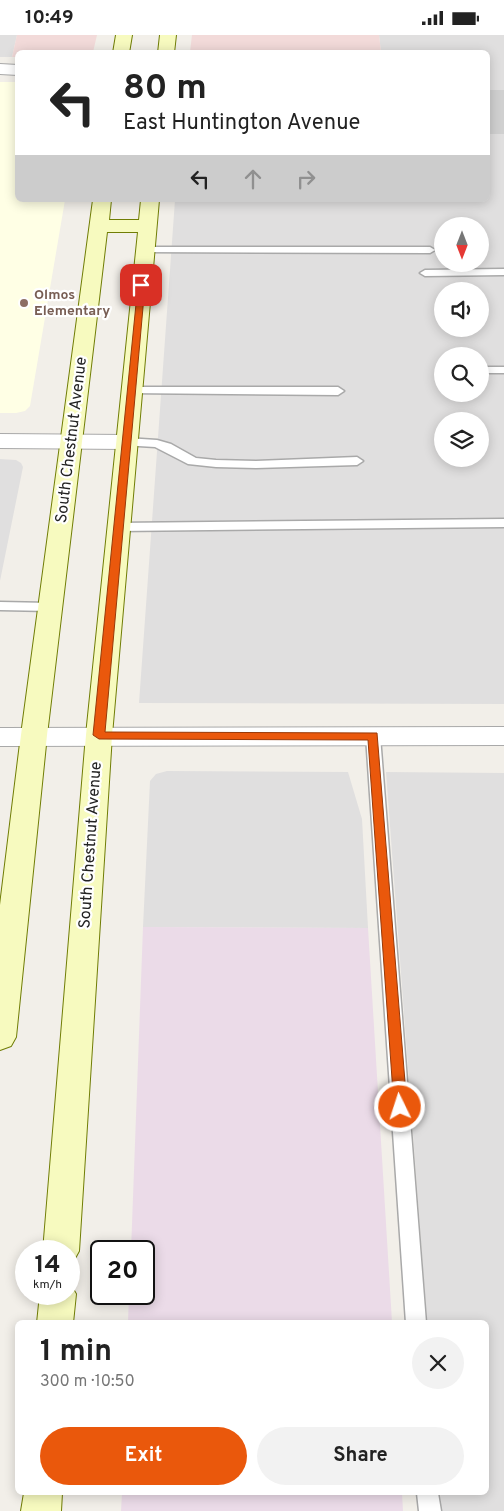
<!DOCTYPE html>
<meta charset="utf-8">
<style>
body{margin:0;font-family:Overpass,sans-serif;background:#f2f2f2;color:#222;height:100vh;display:flex;flex-direction:column;font-size:19px;white-space:nowrap}
*{box-sizing:border-box;margin:0}
p{font-size:16px;color:#767676}
.icon{flex:none;width:28px;height:28px;fill:none;stroke:currentColor;stroke-width:2;stroke-linecap:round;stroke-linejoin:round}
.map{position:relative;flex:1;overflow:hidden}
.drawer{position:absolute;left:15px;top:1285px;width:474px;height:175px;display:flex;flex-direction:column;background:#fff;border-radius:8px;box-shadow:0 2px 12px #0003}
.drawer>*{flex:none}
.banner{position:absolute;left:15px;top:15px;width:475px;height:152px;border-radius:8px;box-shadow:0 2px 12px #0003;background:#fff;color:#222;overflow:hidden}
.needle{width:32px;rotate:180deg}
.buttons{position:absolute;left:434px;top:182px;display:grid;gap:10px}
.buttons a{display:grid;place-items:center;width:55px;height:55px;border-radius:50%;background:#fff;box-shadow:0 2px 12px #0003;font-size:25px}
.speed{position:absolute;left:15px;top:1205px;display:flex;gap:10px;font-size:25px;font-weight:700;text-align:center}
.speed>*{display:grid;place-content:center;width:65px;height:65px;border-radius:50%;background:#fff;box-shadow:0 2px 12px #0003;line-height:1}
.speed small{font-size:12px;font-weight:400}
.speed .limit{border:2px solid #111;border-radius:8px;background:#fff;color:#111}
.pin{position:absolute;display:grid;place-items:center;width:42px;height:42px;color:#fff;margin:-21px;border-radius:10px;box-shadow:0 2px 8px #0006}
.me{position:absolute;width:55px;margin:-28px;rotate:356deg;stroke-linejoin:round;filter:drop-shadow(0 0 4px #0008)}
.turn{display:flex;align-items:center;gap:18px;height:105px;padding:0 25px;font-size:22px}
.turn .icon{width:65px;height:65px;stroke-width:2.5}
.turn b{display:block;font-size:35px;line-height:42px}
.lanes{display:flex;align-items:center;height:48px;padding:0 25px;background:#0003;justify-content:center;gap:25px;direction:ltr}
.lanes .off{opacity:.35}
.round{display:grid;place-items:center;flex:none;width:52px;height:52px;border-radius:26px;background:#f2f2f2}
.head{display:flex;align-items:center;justify-content:space-between;height:85px;padding:0 25px}
h1{font-size:30px;font-weight:700;line-height:38px}
.cta{display:flex;gap:10px;margin-top:auto;padding:10px 25px}
.cta a{flex:1;height:58px;border-radius:30px;background:#ea580c;color:#fff;font-size:20px;font-weight:700;line-height:58px;text-align:center}
.cta a+a{background:#f2f2f2;color:#222}
.status{display:flex;justify-content:space-between;align-items:center;height:35px;padding:0 25px;background:#fff;direction:ltr}
.status svg{height:14px;fill:currentColor}
.map>svg:first-child{display:block}
</style>
<div class="status"><b>10:49</b><svg viewBox="0 0 49 12"><path d="M0 12V9h3v3zM5 12V6h3v6zM10 12V3h3v9zM15 12V0h3v12zM26 1h20v11H26zM47 4h2v5h-2z"/></svg></div>
<div class="map">
<svg width="504" height="1476" viewBox="0 0 504 1476">
<rect width="100%" height="100%" fill="#f2efe9"/>
<path fill="#e0dfdf" fill-rule="evenodd" d="M0,0H17L12,22H0Z
M379,0H504V55H488V18L381,17Z
M488,99H504V669L139,668L175,165H488ZM442,191H480V229H442ZM442,256H480V294H442ZM442,321H480V359H442ZM442,386H480V424H442Z
M0,424L16,425L21,428L23,432L0,546Z
M167,736L348,737L362,784L368,893L143,892L150,746L156,739Z
M386,737L504,738V1476H441L440,1458H486V1288L427,1287Z"/>
<path fill="#f2dad9" d="M17,0H97L93,17L18,18L17,22H12Z
M192,0H379L381,17H190Z"/>
<path fill="#ebdbe8" d="M143,892L368,893L392,1287H128L129,1259H144V1216H131Z
M122,1458H402L403,1476H121Z"/>
<path fill="#ffffe5" d="M0,47H17L18,165H65L30,371L25,376L16,378H0Z"/>
<path fill="#d0d0d0" d="M488,55H504V99H488Z"/>
<g fill="none" stroke-linecap="round" stroke-linejoin="round">
<defs>
<path id="service" d="M145,212H430L435,215L430,218L141,217L140,215Z
M504,234V240L425,241L420,238L425,235Z
M480,332H504V338H480Z
M131,352H338L344,356L338,360L127,358L125,356L127,354Z
M126,403L157,405L171,409L196,423L216,425L256,426L357,422L363,426L357,430L256,433L216,432L188,429L155,412L122,410L120,407L122,404Z
M504,484V492L118,496L112,492L118,488Z
M0,567L50,568L55,569L57,572L55,575L50,576L0,575Z
M373,696L378,697L380,701L426,1288H406L366,701L368,697Z
M417,1458H438L441,1476H419Z"/>
<path id="minor" d="M0,29L18,30V40L0,39Z
M0,399L126,400L134,402L137,407L134,412L126,414L0,413Z
M504,692V710L0,711V693Z"/>
<path id="secondary" d="M116,0H132L129,18H113Z
M160,0H176L174,18H158Z
M93,165H111L109,185H139L141,165H159L112,700L79,1216L73,1227L69,1229V1216H43L86,700L138,197H107L47,700L16,1002L11,1011L0,1015V870L21,700Z
M69,1247L76,1259L73,1288H37L40,1259H69Z
M24,1458H62L61,1476H21Z"/>
</defs>
<use href="#service" stroke="#a9a9a9" stroke-width="3"/>
<use href="#minor" stroke="#a9a9a9" stroke-width="2"/>
<use href="#secondary" stroke="#707d05" stroke-width="2"/>
<use href="#service" fill="#fff" fill-rule="evenodd"/>
<use href="#minor" fill="#fff" fill-rule="evenodd"/>
<use href="#secondary" fill="#f7fabf" fill-rule="evenodd"/>
</g>
<path fill="#ea580c" stroke="#983908" d="M138,249L145,250L105,697L377,698L407,1072L405,1076L400,1078L396,1076L394,1072L368,705L99,704L93,700Z"/>
<circle fill="#8d6e63" stroke="#fff" stroke-width="2" cx="24" cy="268" r="5"/>
<g text-anchor="middle" dominant-baseline="central" stroke-width="4.5" stroke-linejoin="round" paint-order="stroke">
<g font-size="14" font-weight="bold" fill="#785e54" stroke="#fff" text-anchor="start">
<text x="34" y="260">Olmos<tspan x="34" dy="16">Elementary</tspan></text>
</g>
<g font-size="16" fill="#222" stroke="#fff">
<text transform="translate(72 405) rotate(-83)">South Chestnut Avenue</text>
<text transform="translate(91 810) rotate(-86)">South Chestnut Avenue</text>
</g>
</g>
</svg>
<div class="buttons">
<a><svg class="needle" viewBox="-14 -14 28 28"><path d="M0-13l5 13h-10z" fill="#e53935"/><path d="M0 13l5-13h-10z" fill="#767676"/></svg></a>
<a><svg class="icon" aria-label="sound" viewBox="0 0 24 24"><path d="M4 9h4l5-4v14l-5-4H4zM17 9q2 3 0 6"/></svg></a>
<a><svg class="icon" aria-label="search" viewBox="0 0 24 24"><circle cx="10" cy="10" r="6"/><path d="M15 15l6 6"/></svg></a>
<a><svg class="icon" aria-label="layers" viewBox="0 0 24 24"><path d="M12 4l9 5-9 5-9-5zM3 14l9 5 9-5"/></svg></a>
</div>
<div class="speed"><div>14<small>km/h</small></div><div class="limit">20</div></div>
<div class="pin" style="left:141px;top:250px;background:#d93025"><svg class="icon" aria-label="arrive" viewBox="0 0 24 24"><path d="M6 21V4h12l-3 4 3 4H6"/></svg></div>
<svg class="me" style="left:400px;top:1072px" viewBox="-20 -20 40 40"><circle r="17" fill="#ea580c" stroke="#fff" stroke-width="3"/><path d="M0-11L8 9 0 5-8 9z" fill="#fff"/></svg>
<div class="banner">
<div class="turn"><svg class="icon" aria-label="left" viewBox="0 0 24 24"><path d="M17 20v-9H6M10 6l-5 5 5 5"/></svg><div><b>80 m</b>East Huntington Avenue</div></div>
<div class="lanes"><svg class="icon" aria-label="left" viewBox="0 0 24 24"><path d="M17 20v-9H6M10 6l-5 5 5 5"/></svg><svg class="icon off" aria-label="ahead" viewBox="0 0 24 24"><path d="M12 20V5M6 11l6-6 6 6"/></svg><svg class="icon off" aria-label="right" viewBox="0 0 24 24"><path d="M7 20v-9h11M14 6l5 5-5 5"/></svg></div>
</div>
<section class="drawer">
<div class="head"><div><h1>1 min</h1><p>300 m · 10:50</p></div><a class="round"><svg class="icon" aria-label="close" viewBox="0 0 24 24"><path d="M6 6l12 12M18 6L6 18"/></svg></a></div>
<div class="cta"><a>Exit</a><a>Share</a></div>
</section>
</div>
